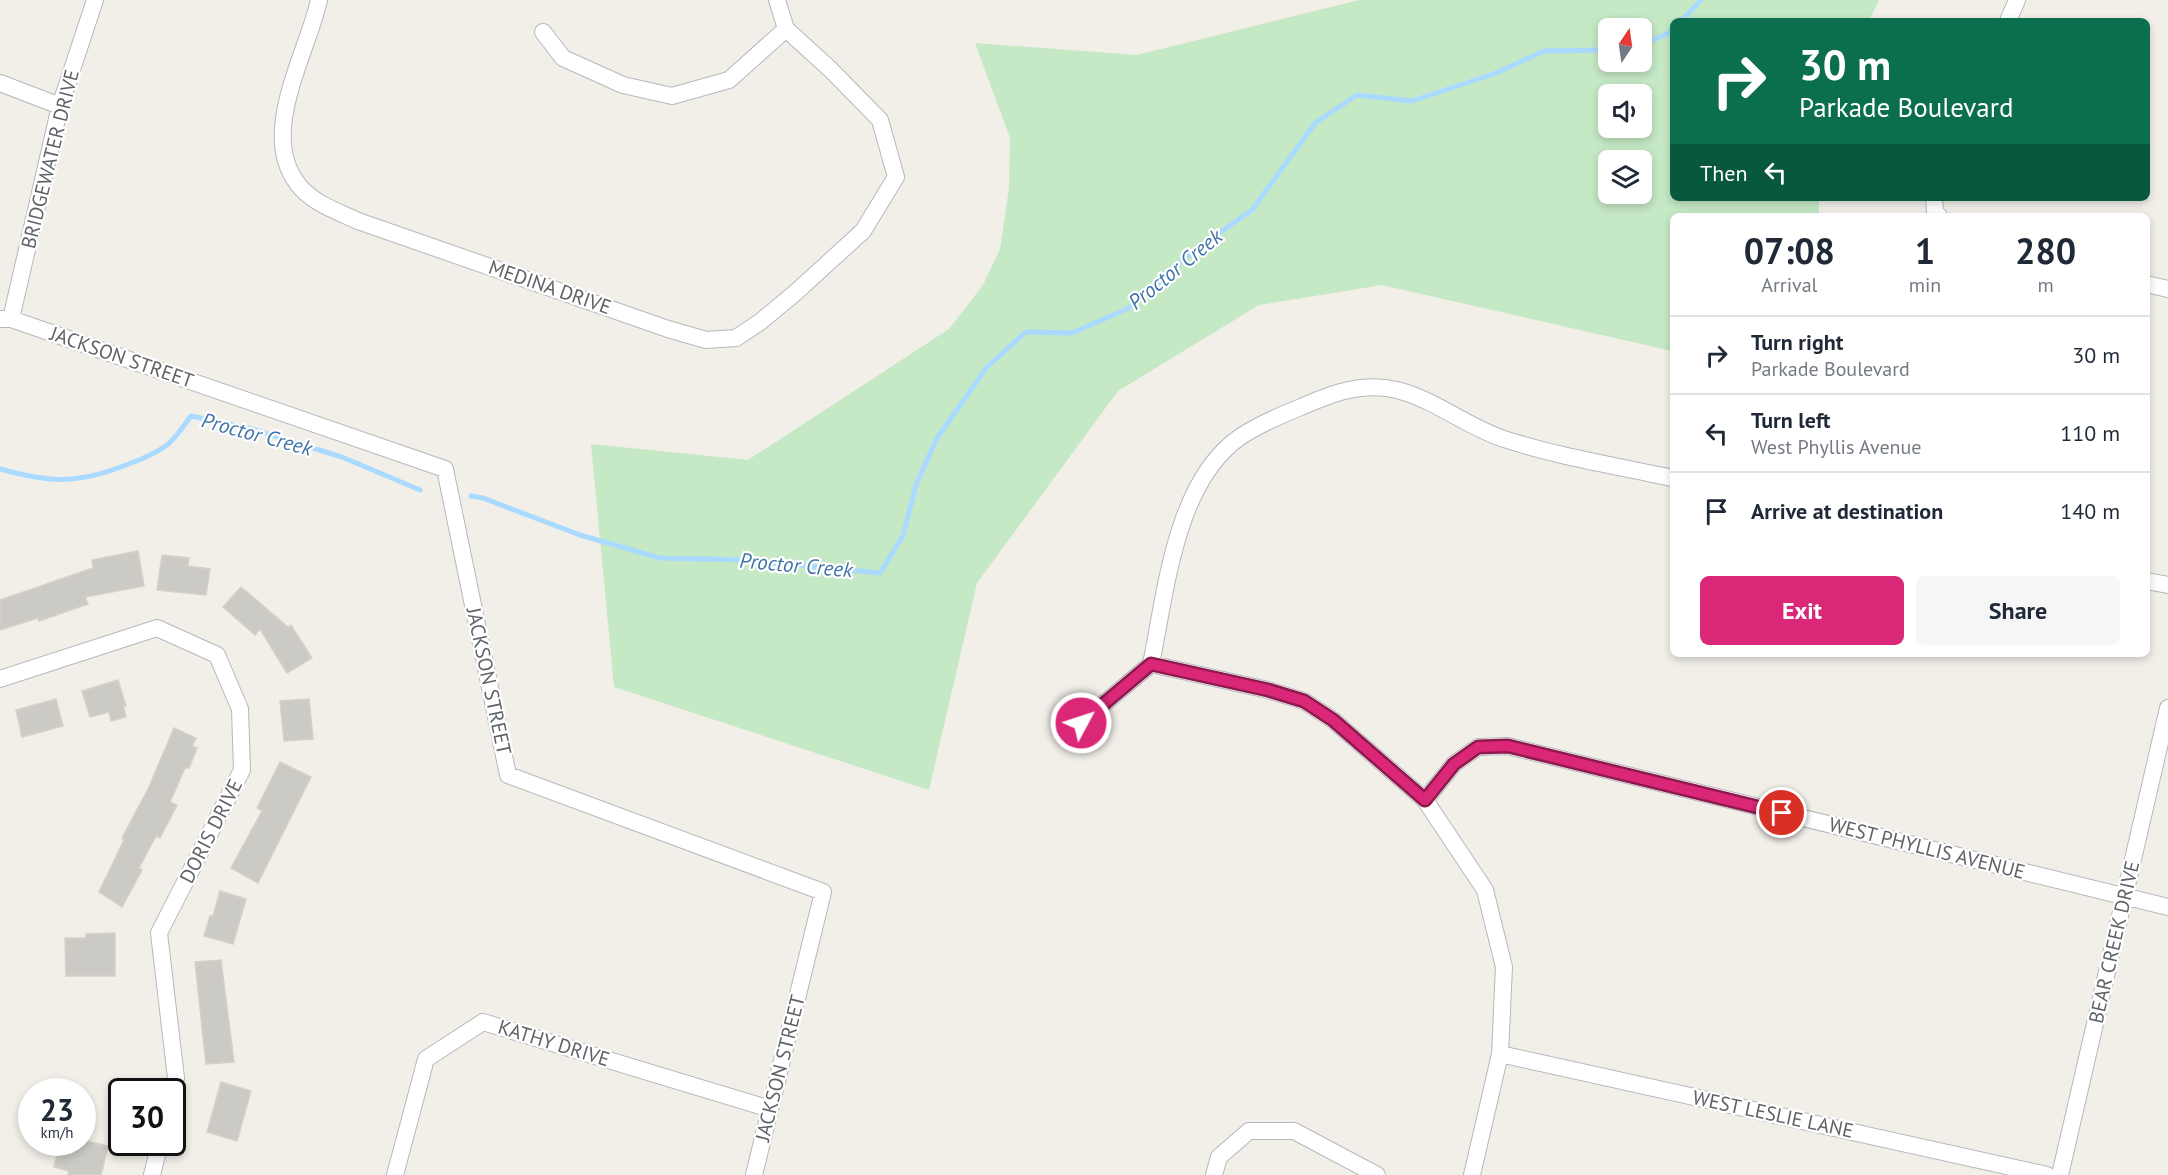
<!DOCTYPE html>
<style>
body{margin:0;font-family:"PT Sans",sans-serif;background:#f6f6f7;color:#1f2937;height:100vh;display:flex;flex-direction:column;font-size:22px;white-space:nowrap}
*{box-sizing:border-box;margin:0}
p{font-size:20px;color:#747a83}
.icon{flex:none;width:33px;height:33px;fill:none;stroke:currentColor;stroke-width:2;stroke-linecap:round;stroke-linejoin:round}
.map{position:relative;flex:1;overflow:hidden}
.panel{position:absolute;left:1670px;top:213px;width:480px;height:444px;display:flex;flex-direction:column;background:#fff;border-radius:9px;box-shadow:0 3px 9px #0003}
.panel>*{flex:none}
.guide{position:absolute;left:1670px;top:18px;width:480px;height:183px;border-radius:9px;box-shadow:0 3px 9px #0003;background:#0b6e4f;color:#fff;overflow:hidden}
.needle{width:39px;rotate:13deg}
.fabs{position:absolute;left:1598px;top:18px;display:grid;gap:12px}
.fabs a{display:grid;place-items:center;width:54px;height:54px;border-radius:9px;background:#fff;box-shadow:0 3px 9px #0003;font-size:30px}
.speed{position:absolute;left:18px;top:1078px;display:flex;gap:12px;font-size:30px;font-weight:700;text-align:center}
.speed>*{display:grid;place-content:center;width:78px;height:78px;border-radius:50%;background:#fff;box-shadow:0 3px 9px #0003;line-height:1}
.speed small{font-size:15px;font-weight:400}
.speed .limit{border:3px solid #111;border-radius:9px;background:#fff;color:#111}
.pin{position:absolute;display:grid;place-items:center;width:51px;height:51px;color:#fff;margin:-26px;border:3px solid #fff;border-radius:50%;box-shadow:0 2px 6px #0007}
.me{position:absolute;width:66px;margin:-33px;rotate:50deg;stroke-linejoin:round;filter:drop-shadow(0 0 4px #0008)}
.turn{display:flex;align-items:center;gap:21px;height:126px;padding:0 30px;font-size:27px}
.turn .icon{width:78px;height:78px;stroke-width:2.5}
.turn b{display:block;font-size:42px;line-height:51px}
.then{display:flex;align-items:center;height:57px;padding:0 30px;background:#0003;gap:12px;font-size:22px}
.eta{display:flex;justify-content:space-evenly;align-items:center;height:102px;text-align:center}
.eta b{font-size:36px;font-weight:600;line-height:42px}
.action{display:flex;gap:12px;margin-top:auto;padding:12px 30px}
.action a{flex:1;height:69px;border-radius:9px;background:#db2777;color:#fff;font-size:24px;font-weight:600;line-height:69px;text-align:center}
.action a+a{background:#f6f6f7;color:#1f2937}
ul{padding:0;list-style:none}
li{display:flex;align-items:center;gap:18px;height:78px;padding:0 30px;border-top:2px solid #e0e1e3}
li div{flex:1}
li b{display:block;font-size:22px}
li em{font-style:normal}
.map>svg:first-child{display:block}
</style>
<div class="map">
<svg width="2168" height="1175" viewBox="0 0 2168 1175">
<rect width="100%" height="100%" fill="#f1efe8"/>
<path fill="#c5e8c5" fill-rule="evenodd" d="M1359,0H1879L1869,21H1672V198H1819V216H1672V351L1382,285L1259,305L1118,391L977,583L929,790L614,687L591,444L748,460L949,329L983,285L1000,249L1009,188L1010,138L975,43L1137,55ZM1608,28H1641V62H1608ZM1608,94H1641V128H1608ZM1608,160H1641V194H1608Z"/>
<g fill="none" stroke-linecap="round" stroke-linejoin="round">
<path stroke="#aadaff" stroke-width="5" d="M1681,21L1701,0
M1641,45L1669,33L1672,29
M0,469C49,483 78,484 126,465C140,460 155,454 167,445C176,438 184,425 191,416L252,429L342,457L420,490
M471,496L483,498L580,535L660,558L745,560L880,573L903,536L916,485L937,438L987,367L1026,332L1072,333L1127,309L1195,250L1252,210L1315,123L1357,95L1412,101L1496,73L1544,51L1608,50"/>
</g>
<path fill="#cccac5" stroke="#d6d1c6" stroke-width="1.5" d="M138,551L144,586L85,597L88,604L39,621L38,618L0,630V600L93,568L92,560Z
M162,555L189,558L188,566L210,569L206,595L157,590Z
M241,587L288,627L291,625L312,658L287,673L260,629L255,635L223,607Z
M118,680L126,706H123L126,717L111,721L109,712L90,717L82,691Z
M56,699L63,726L22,737L16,710Z
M309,699L313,739L284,741L280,701Z
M174,728L196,738L192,746L197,748L189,768H185L170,802L177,805L160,838L156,836L139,868L142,870L122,907L99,892L124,840L122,838L149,787Z
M280,762L311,777L258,883L231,868L262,811L257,808Z
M220,891L246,899L233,944L204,936L210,916H213Z
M115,933V976H66L65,938H86V934Z
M221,960L234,1062L206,1064L195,962Z
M221,1082L251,1091L237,1141L207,1132Z
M82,1140L108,1146L101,1175H68L69,1171L54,1167L59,1148L74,1152L76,1143H82Z"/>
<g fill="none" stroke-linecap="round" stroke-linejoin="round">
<defs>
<path id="minor" d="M319,0C307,55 255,139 302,189C317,205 339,212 358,221L668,329L706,340L736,338L760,322L795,293L863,231L896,177L880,120L830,69L786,29L777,0
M2008,21L2017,0
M543,32L563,58L623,85L672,96L729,80L786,29
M0,83L60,106
M1934,198L1935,212L1939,216
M2146,284L2168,289
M0,319H11L445,469L508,775L823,892L754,1175
M11,319L60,106L95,0
M2146,581L2168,585
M1151,664L1268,690L1304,701L1333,720L1425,800L1485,890L1504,967L1500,1054L1472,1175
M1151,664C1166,592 1175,482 1240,437C1258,425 1281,415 1301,407C1333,393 1361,382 1397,390C1436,400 1467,427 1504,439C1559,457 1617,466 1672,478
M0,679L157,628L217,655L240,709L242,770L159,933L176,1078L172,1092
M1081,723L1151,664
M1425,800L1454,764L1478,747L1508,746L2168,907
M1500,1054L2047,1175
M152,1175L160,1143
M395,1175L426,1059L483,1022L770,1109
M1214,1175L1219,1157L1249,1131H1294L1377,1175
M2060,1175L2168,708"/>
</defs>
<use href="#minor" stroke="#b5b8bc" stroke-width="18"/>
<use href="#minor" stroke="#fff" stroke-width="16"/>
</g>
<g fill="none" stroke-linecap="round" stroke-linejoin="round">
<defs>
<path id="route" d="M1081,723L1151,664L1268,690L1304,701L1333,720L1425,800L1454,764L1478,747L1508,746L1782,813"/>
</defs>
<use href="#route" stroke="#8e194d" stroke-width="15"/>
<use href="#route" stroke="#db2777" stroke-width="10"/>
</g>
<g text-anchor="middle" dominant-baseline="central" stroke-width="4.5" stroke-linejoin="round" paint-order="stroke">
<g font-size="20" fill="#5f6368" stroke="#fff">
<text transform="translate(50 159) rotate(-76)">BRIDGEWATER DRIVE</text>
<text transform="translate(550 287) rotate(19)">MEDINA DRIVE</text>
<text transform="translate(122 357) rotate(19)">JACKSON STREET</text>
<text transform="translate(489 681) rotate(78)">JACKSON STREET</text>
<text transform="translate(211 831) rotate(-63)">DORIS DRIVE</text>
<text transform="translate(1927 848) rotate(14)">WEST PHYLLIS AVENUE</text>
<text transform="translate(2114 942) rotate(-77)">BEAR CREEK DRIVE</text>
<text transform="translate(554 1043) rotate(17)">KATHY DRIVE</text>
<text transform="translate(780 1068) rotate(-76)">JACKSON STREET</text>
<text transform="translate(1773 1114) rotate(12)">WEST LESLIE LANE</text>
</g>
<g font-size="21" font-style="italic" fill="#4174aa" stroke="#fff">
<text transform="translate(1175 269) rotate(-39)">Proctor Creek</text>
<text transform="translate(257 434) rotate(15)">Proctor Creek</text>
<text transform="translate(796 565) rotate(5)">Proctor Creek</text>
</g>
</g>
</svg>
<div class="fabs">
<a><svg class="needle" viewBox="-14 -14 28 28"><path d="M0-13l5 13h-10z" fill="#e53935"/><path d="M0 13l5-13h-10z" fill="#747a83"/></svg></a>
<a><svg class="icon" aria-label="sound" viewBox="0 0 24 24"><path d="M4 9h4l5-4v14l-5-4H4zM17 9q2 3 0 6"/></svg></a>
<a><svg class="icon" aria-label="layers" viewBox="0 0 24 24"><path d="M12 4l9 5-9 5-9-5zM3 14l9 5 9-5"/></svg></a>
</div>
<div class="speed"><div>23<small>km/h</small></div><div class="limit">30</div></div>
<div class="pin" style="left:1782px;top:813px;background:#d93025"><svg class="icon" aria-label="arrive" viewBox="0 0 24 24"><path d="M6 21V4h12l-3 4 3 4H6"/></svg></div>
<svg class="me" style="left:1081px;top:723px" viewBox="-20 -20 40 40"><circle r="17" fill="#db2777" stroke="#fff" stroke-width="3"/><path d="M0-11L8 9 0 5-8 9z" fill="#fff"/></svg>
<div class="guide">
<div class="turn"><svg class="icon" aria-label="right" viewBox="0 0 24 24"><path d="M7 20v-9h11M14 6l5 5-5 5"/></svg><div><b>30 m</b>Parkade Boulevard</div></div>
<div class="then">Then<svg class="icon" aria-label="left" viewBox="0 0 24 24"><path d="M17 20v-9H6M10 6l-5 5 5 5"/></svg></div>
</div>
<section class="panel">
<div class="eta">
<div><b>07:08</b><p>Arrival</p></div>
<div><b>1</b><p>min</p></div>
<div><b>280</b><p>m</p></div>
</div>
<ul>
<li><svg class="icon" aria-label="right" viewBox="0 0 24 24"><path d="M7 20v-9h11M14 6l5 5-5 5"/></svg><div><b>Turn right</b><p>Parkade Boulevard</p></div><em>30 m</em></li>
<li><svg class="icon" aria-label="left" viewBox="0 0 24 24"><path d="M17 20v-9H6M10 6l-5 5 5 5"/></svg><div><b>Turn left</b><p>West Phyllis Avenue</p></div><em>110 m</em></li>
<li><svg class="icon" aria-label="arrive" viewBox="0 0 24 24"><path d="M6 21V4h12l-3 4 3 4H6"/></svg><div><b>Arrive at destination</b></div><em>140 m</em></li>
</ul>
<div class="action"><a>Exit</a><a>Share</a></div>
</section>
</div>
